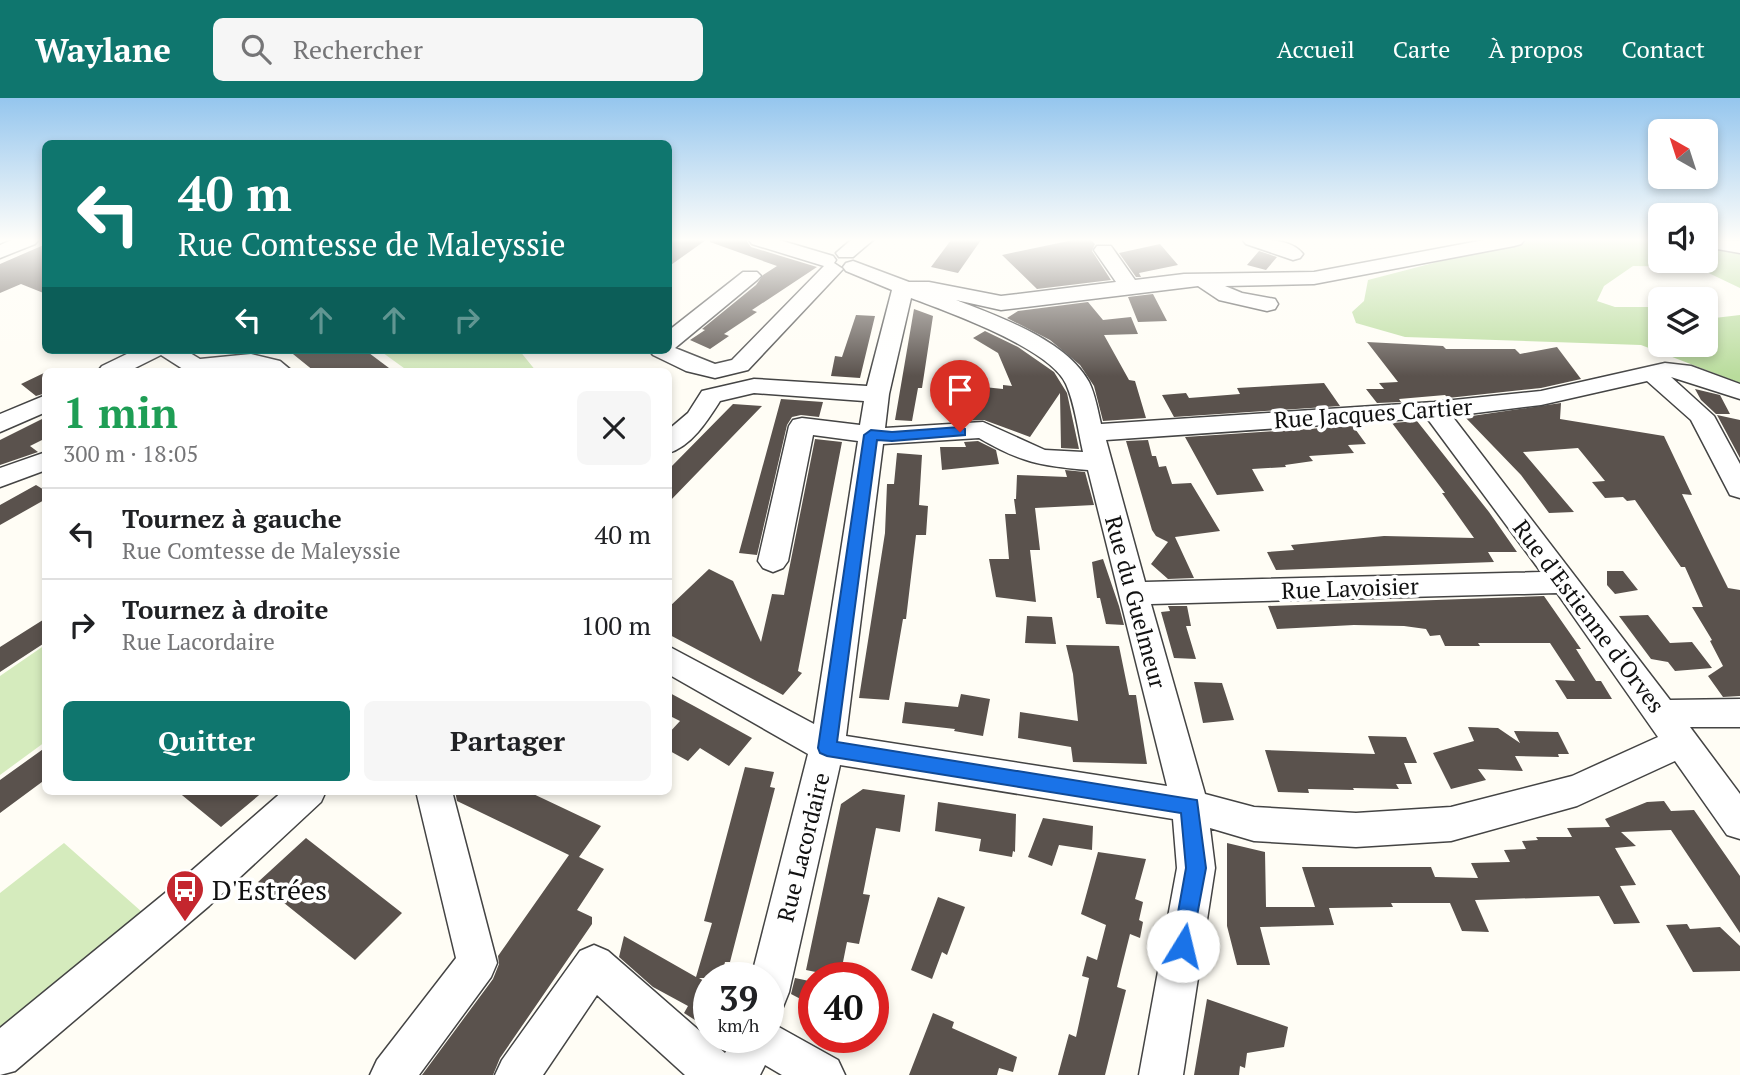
<!DOCTYPE html>
<html lang="fr">
<meta charset="utf-8">
<style>
body{margin:0;font-family:"PT Serif",serif;background:#f6f6f6;color:#202124;height:100vh;display:flex;flex-direction:column;font-size:26px;white-space:nowrap}
*{box-sizing:border-box;margin:0}
p{font-size:23px;color:#757577}
.icon{flex:none;width:38px;height:38px;fill:none;stroke:currentColor;stroke-width:2;stroke-linecap:round;stroke-linejoin:round}
.map{position:relative;flex:1;overflow:hidden}
.side{position:absolute;left:42px;top:270px;width:630px;height:427px;display:flex;flex-direction:column;background:#fff;border-radius:10px;box-shadow:0 4px 10px #0003}
.side>*{flex:none}
.top-card{position:absolute;left:42px;top:42px;width:630px;height:214px;border-radius:10px;box-shadow:0 4px 10px #0003;background:#0f766e;color:#fff;overflow:hidden}
.needle{width:46px;rotate:321deg}
.buttons{position:absolute;left:1648px;top:21px;display:grid;gap:14px}
.buttons a{display:grid;place-items:center;width:70px;height:70px;border-radius:10px;background:#fff;box-shadow:0 4px 10px #0003;font-size:35px}
.speed{position:absolute;left:693px;top:864px;display:flex;gap:14px;font-size:35px;font-weight:700;text-align:center}
.speed>*{display:grid;place-content:center;width:91px;height:91px;border-radius:50%;background:#fff;box-shadow:0 4px 10px #0003;line-height:1}
.speed small{font-size:18px;font-weight:400}
.speed .limit{border:10px solid #d22;background:#fff;color:#111}
.pin{position:absolute;display:grid;place-items:center;width:60px;height:60px;color:#fff;margin:-72px -30px;border-radius:50% 50% 50% 0;rotate:-45deg;box-shadow:0 0 7px #0007}
.pin .icon{rotate:45deg}
.me{position:absolute;width:77px;margin:-38px;rotate:9deg;stroke-linejoin:round;filter:drop-shadow(0 0 5px #0008)}
.turn{display:flex;align-items:center;gap:24px;height:147px;padding:0 21px;font-size:32px}
.turn .icon{width:91px;height:91px;stroke-width:2.5}
.turn b{display:block;font-size:49px;line-height:60px}
.lanes{display:flex;align-items:center;height:66px;padding:0 21px;background:#0003;justify-content:center;gap:35px;direction:ltr}
.lanes .off{opacity:.35}
.round{display:grid;place-items:center;flex:none;width:74px;height:74px;border-radius:10px;background:#f6f6f6}
.summary{display:flex;align-items:center;justify-content:space-between;height:119px;padding:0 21px}
h1{font-size:42px;font-weight:700;line-height:52px;color:#1e9e55}
.button{display:flex;gap:14px;margin-top:auto;padding:14px 21px}
.button a{flex:1;height:80px;border-radius:10px;background:#0f766e;color:#fff;font-size:28px;font-weight:700;line-height:80px;text-align:center}
.button a+a{background:#f6f6f6;color:#202124}
ul{padding:0;list-style:none}
li{display:flex;align-items:center;gap:21px;height:91px;padding:0 21px;border-top:2px solid #e0e0e0}
li div{flex:1}
li b{display:block;font-size:26px}
li em{font-style:normal}
header{display:flex;align-items:center;gap:42px;box-sizing:border-box;height:98px;padding:0 35px;background:#0f766e;color:#fff}
header strong{font-size:33px}
nav{display:flex;gap:38px;margin-inline-start:auto;font-size:24px}
.search{width:490px;height:63px;background:#f6f6f6;display:flex;align-items:center;gap:18px;box-sizing:border-box;padding:0 24px;border-radius:10px;color:#757577;font-size:26px}
.map>svg:first-child{display:block}
</style>
<header>
<strong>Waylane</strong>
<div class="search"><svg class="icon" aria-label="search" viewBox="0 0 24 24"><circle cx="10" cy="10" r="6"/><path d="M15 15l6 6"/></svg>Rechercher</div>
<nav><a>Accueil</a><a>Carte</a><a>À propos</a><a>Contact</a></nav>
</header>
<div class="map">
<svg width="1740" height="977" viewBox="0 0 1740 977">
<rect width="100%" height="100%" fill="#fffdf5"/>
<path fill="#d5ebbd" d="M379,252H519L536,273H408Z
M45,547V644L0,677V578Z
M64,745L142,814L0,936V795Z"/>
<path fill="#b9dc9c" d="M1503,142H1661V163H1706V142H1740V190L1696,169L1633,168L1604,188L1597,203L1615,209H1661V247H1706V221L1740,217V285L1641,247L1405,239L1356,225L1352,214L1364,203L1368,182L1472,155Z"/>
<path fill="#5a524d" d="M668,142H706L668,169Z
M710,142H746L751,149L817,169L752,212L757,214L724,236L729,238L710,251L690,242L705,232L702,231L756,187L763,177L777,168L710,144Z
M951,142H981L958,175L931,169Z
M1073,142H1091L1095,146L1092,153L1111,182L1037,191L1002,157Z
M46,146V196L21,186L0,195V166Z
M1160,146L1178,167L1139,175L1141,179H1136L1119,155Z
M1259,153L1277,159L1266,172L1247,167Z
M1153,196L1167,223L1138,224L1128,199Z
M1088,204L1103,222L1131,219L1138,236L1104,237L1129,282L1135,283L1146,320L1103,323L1094,288L1080,267L1050,242L1007,220L1018,213Z
M914,211L933,218L922,290H918L912,323L895,322Z
M856,217L875,218L860,280L831,278L835,258L842,259Z
M985,233L1018,249L1054,274L1067,295L1079,351L1061,350L1060,295L1030,339L984,322L958,323L954,310L961,309L959,303L983,301L984,289L1003,291V287L1012,288L998,255L973,240Z
M1367,244L1443,248L1446,251H1515L1520,256L1557,249L1581,281L1541,290L1448,300L1445,297L1399,301L1401,304L1377,305L1366,291H1384L1379,285L1398,284Z
M288,252H355L359,255L365,252L393,273H314Z
M46,274V295L36,298L21,286Z
M1324,285L1340,308L1174,319L1162,297L1186,295L1189,300L1240,296L1237,290Z
M1695,291L1720,297L1730,316H1716L1701,302Z
M781,301L823,304L819,319L801,317L792,319L787,327L757,457L739,455Z
M1561,305L1560,321L1664,338L1692,397L1682,396L1707,448L1728,490L1740,492V598L1723,599L1708,578L1723,568L1710,543L1712,542L1692,509H1703L1685,469H1681L1635,402L1627,403L1623,399L1605,400L1592,384L1605,383L1578,350L1523,354L1574,414L1549,415L1521,377L1465,319Z
M733,306L762,308L668,405V372Z
M1717,317L1740,322V360Z
M46,319V340L30,348L38,354L0,367V342Z
M1417,323L1489,414L1517,454H1488L1494,464L1276,472L1267,454L1294,452L1291,447L1384,438L1474,440L1442,395H1445L1392,325Z
M1353,328L1366,346L1348,347L1354,355L1309,358L1313,363L1285,367L1286,369L1252,371L1264,393L1217,397L1185,339Z
M815,341L842,344L798,573L802,575L783,597L668,536V510L709,471L733,483L761,544L772,496L784,497Z
M1148,342L1152,358H1156L1159,369L1166,368L1172,386L1191,385L1220,433L1175,439L1194,480L1168,481L1151,466L1168,444L1156,438L1152,432L1126,343Z
M978,343L996,352L999,366L942,372L940,349H966L964,344Z
M897,355L922,357L919,407L928,408L926,437H916L906,521H903L889,602L859,600L885,435L887,386H894Z
M1065,372L1085,374L1094,407L1035,410L1040,452H1030L1036,504L996,499L989,461H1009L1005,416H1016L1014,401H1016L1017,377L1067,379Z
M36,387L46,393V401L0,427V407Z
M1103,461L1119,508L1124,527L1106,526L1100,500H1097L1092,464Z
M1607,473H1623L1638,492L1615,496L1607,487Z
M1544,498L1581,551H1576L1596,583H1601L1612,601H1567L1555,582L1575,583L1550,545H1478L1480,548H1445L1440,537L1430,538L1426,531L1404,528L1354,527L1277,531L1268,508Z
M1168,508H1187L1191,528H1186L1196,561L1174,560L1161,514L1170,513Z
M1648,517L1670,545L1692,544L1712,570L1675,573L1668,564L1651,561L1619,518Z
M1027,518L1052,519L1056,546L1025,545Z
M46,520V544L0,574V549Z
M1066,547L1119,548L1129,597H1136L1147,666L1073,664L1071,649L1018,640L1020,614L1078,623L1073,576Z
M1194,584L1222,585L1234,622L1203,625Z
M668,594L694,608L752,640L729,668L700,650L688,663L668,652V636L680,623L668,617Z
M961,596L990,601L983,638L954,633L955,631L902,625L905,604L958,609Z
M1468,629L1498,630L1520,645L1514,633L1558,634L1569,656H1558L1559,659L1515,658L1523,673L1478,671L1486,682L1451,691L1433,655L1474,643Z
M1368,638L1406,639L1417,665H1404L1412,686H1396L1399,691L1353,690L1354,692L1308,691L1309,695L1278,694L1265,652L1375,656Z
M46,649V681L0,715V682Z
M745,669L774,674L770,689L775,690L730,864H725L721,880H699L709,886V931L684,915L688,908L653,889L619,859L624,838L696,879L712,825L704,823Z
M863,691L905,697L900,734L876,730L863,796L870,797L859,846L847,844L840,879L806,872L841,706Z
M177,693H264L221,729Z
M455,693H527L601,728L579,759L604,771L577,812L592,819V826L500,960L493,977H422L493,881L499,866L498,858L569,757L457,703Z
M1664,703L1671,713L1694,712L1740,778V835L1671,732L1621,734L1636,748L1615,750L1636,787L1620,788L1640,825L1614,826L1599,798L1475,802L1489,834L1462,833L1450,805H1391L1393,809L1329,810L1334,827L1260,829L1270,867H1237L1227,828V745L1265,754L1266,809H1315L1302,769H1431L1435,779L1478,780L1471,765L1510,764L1504,752L1526,751L1522,743L1538,742L1536,739H1572L1567,730L1610,729L1605,721L1647,704Z
M938,704L1016,716L1015,754L1013,753L1012,759L979,753L981,741L935,733Z
M1043,720L1093,728L1092,752L1059,747L1052,768L1028,759Z
M306,740L402,815L355,862L258,784Z
M1098,754L1146,761L1135,801L1143,804L1139,822L1143,824L1140,840L1130,836L1121,872L1117,889L1126,892L1105,977H1058L1069,936L1076,939L1089,880L1082,878L1087,858L1097,862L1106,827L1081,816Z
M938,799L965,809L947,857L942,854L932,881L911,872Z
M1687,826L1690,831L1720,829L1740,848V873L1693,874L1666,827Z
M795,880L814,884V908L791,896Z
M1207,901L1288,929L1284,949L1247,955L1245,970L1240,968L1239,977H1194Z
M933,915L954,924L952,930L1017,959L1013,974L999,970L997,977H909Z"/>
<g fill="none" stroke-linecap="round" stroke-linejoin="round">
<defs>
<path id="minor" d="M12,142H38L35,146L0,160V147Z
M749,142H779L833,158L836,162L834,165L843,171L748,272L715,280L686,273L653,257L649,252H668V233L743,174H757L761,178L757,182L675,250L715,266L732,262L824,168L752,146Z
M851,142H873L853,159H839L836,155Z
M1243,142C1261,141 1291,140 1303,156L1300,160L1293,162L1246,146Z
M1484,142H1524L1521,146L1514,148L1314,186L1225,188L1242,195L1275,201L1278,206L1275,211L1267,213L1219,202L1198,188L1001,212L956,202C1000,219 1066,242 1089,284C1095,296 1098,313 1101,326L1434,304L1541,293L1665,265L1691,268L1740,286V301L1671,279L1714,318L1740,366V400L1730,397L1691,322L1647,283L1541,307L1452,318L1670,602L1740,601V629H1690L1740,696V741L1727,737L1675,663L1577,708L1451,743L1356,749L1254,743L1210,730L1215,770L1183,977H1139L1177,770L1173,721L840,667L789,894L783,909L768,914V880H751L808,656L668,576V548L814,626L858,343L813,337L788,463L783,470L773,474L763,470L758,463L789,328L793,322L802,320L860,327L864,303L754,295L720,303C708,322 691,349 668,355V332L688,315L702,293L754,281L867,288L892,192L846,173L843,169L846,165L853,163L909,184H929L1001,198L1116,184L1094,152L1097,148H1111L1135,182L1184,176L1314,174ZM911,200C948,214 1050,250 1066,286C1075,306 1078,333 1083,354L1045,352L983,324L885,330L889,296ZM1427,320L1541,474L1145,484L1106,342ZM979,340C1020,364 1040,368 1088,372L1167,688L846,638L883,346ZM1557,495L1658,639L1572,678L1451,709L1356,715L1254,709L1205,696L1151,506Z
M1706,142L1740,143V155L1706,149Z
M135,252H185L200,261L251,256L280,263L292,273L240,270L186,273L161,257L129,273H98L102,268Z
M46,297V314L0,334V316Z
M46,354V372L0,389V370Z
M283,693H326L321,704L209,808L15,973L0,977V930L181,782Z
M416,693H452L497,865L491,879L419,977H370L377,962L456,860Z
M594,847L608,853L725,955L734,940H768V923L838,962L845,977H782L765,967L760,977H685L597,897L543,977H495L502,962L580,853Z"/>
</defs>
<use href="#minor" stroke="#444" stroke-width="3"/>
<use href="#minor" fill="#fff" fill-rule="evenodd"/>
</g>
<linearGradient id="sky" x2="0" y2="1"><stop stop-color="#95c6ee"/><stop offset="0.51" stop-color="#fffefa"/><stop offset="1" stop-color="#fffefa" stop-opacity="0"/></linearGradient>
<rect width="1740" height="278" fill="url(#sky)"/>
<path fill="#1a73e8" stroke="#114b97" stroke-width="2" d="M960,329L965,331V337L892,343L877,342L837,644L1197,702L1206,770L1190,855L1183,858L1175,855L1172,848L1186,770L1181,715L827,658L820,655L818,650L864,337L871,332L892,334Z"/>
<defs>
<symbol id="bus-pin" viewBox="-11 -11 22 30"><path d="M0 17L-7.5 6A9.5 9.5 0 1 1 7.5 6Z" fill="#c4262e" stroke="#fff"/><path d="M-5-6H5V4H4V6H2V4H-2V6H-4V4H-5ZM-3.5-4V0h7V-4ZM-3.5 1.2v1.5H-2V1.2ZM2 1.2v1.5H3.5V1.2Z" fill="#fff"/></symbol>
</defs>
<g fill-rule="evenodd">
<use href="#bus-pin" x="163" y="769" width="44" height="60"/>
</g>
<g text-anchor="middle" dominant-baseline="central" stroke-width="7" stroke-linejoin="round" paint-order="stroke">
<g font-size="23" fill="#111" stroke="#fff">
<text transform="translate(1373 315) rotate(-4)">Rue Jacques Cartier</text>
<text transform="translate(1350 490) rotate(-2)">Rue Lavoisier</text>
<text transform="translate(1136 504) rotate(75)">Rue du Guelmeur</text>
<text transform="translate(1589 518) rotate(53)">Rue d'Estienne d'Orves</text>
<text transform="translate(803 749) rotate(-76)">Rue Lacordaire</text>
</g>
<g font-size="28" fill="#111" stroke="#fff" text-anchor="start">
<text x="212" y="791">D'Estrées</text>
</g>
</g>
</svg>
<div class="buttons">
<a><svg class="needle" viewBox="-14 -14 28 28"><path d="M0-13l5 13h-10z" fill="#e53935"/><path d="M0 13l5-13h-10z" fill="#757577"/></svg></a>
<a><svg class="icon" aria-label="sound" viewBox="0 0 24 24"><path d="M4 9h4l5-4v14l-5-4H4zM17 9q2 3 0 6"/></svg></a>
<a><svg class="icon" aria-label="layers" viewBox="0 0 24 24"><path d="M12 4l9 5-9 5-9-5zM3 14l9 5 9-5"/></svg></a>
</div>
<div class="speed"><div>39<small>km/h</small></div><div class="limit">40</div></div>
<div class="pin" style="left:960px;top:334px;background:#d93025"><svg class="icon" aria-label="arrive" viewBox="0 0 24 24"><path d="M6 21V4h12l-3 4 3 4H6"/></svg></div>
<svg class="me" style="left:1183px;top:848px" viewBox="-20 -20 40 40"><circle r="19" fill="#fff"/><path d="M0-13L10 11 0 6-10 11z" fill="#1a73e8"/></svg>
<div class="top-card">
<div class="turn"><svg class="icon" aria-label="left" viewBox="0 0 24 24"><path d="M17 20v-9H6M10 6l-5 5 5 5"/></svg><div><b>40 m</b>Rue Comtesse de Maleyssie</div></div>
<div class="lanes"><svg class="icon" aria-label="left" viewBox="0 0 24 24"><path d="M17 20v-9H6M10 6l-5 5 5 5"/></svg><svg class="icon off" aria-label="ahead" viewBox="0 0 24 24"><path d="M12 20V5M6 11l6-6 6 6"/></svg><svg class="icon off" aria-label="ahead" viewBox="0 0 24 24"><path d="M12 20V5M6 11l6-6 6 6"/></svg><svg class="icon off" aria-label="right" viewBox="0 0 24 24"><path d="M7 20v-9h11M14 6l5 5-5 5"/></svg></div>
</div>
<section class="side">
<div class="summary"><div><h1>1 min</h1><p>300 m · 18:05</p></div><a class="round"><svg class="icon" aria-label="close" viewBox="0 0 24 24"><path d="M6 6l12 12M18 6L6 18"/></svg></a></div>
<ul>
<li><svg class="icon" aria-label="left" viewBox="0 0 24 24"><path d="M17 20v-9H6M10 6l-5 5 5 5"/></svg><div><b>Tournez à gauche</b><p>Rue Comtesse de Maleyssie</p></div><em>40 m</em></li>
<li><svg class="icon" aria-label="right" viewBox="0 0 24 24"><path d="M7 20v-9h11M14 6l5 5-5 5"/></svg><div><b>Tournez à droite</b><p>Rue Lacordaire</p></div><em>100 m</em></li>
</ul>
<div class="button"><a>Quitter</a><a>Partager</a></div>
</section>
</div>
